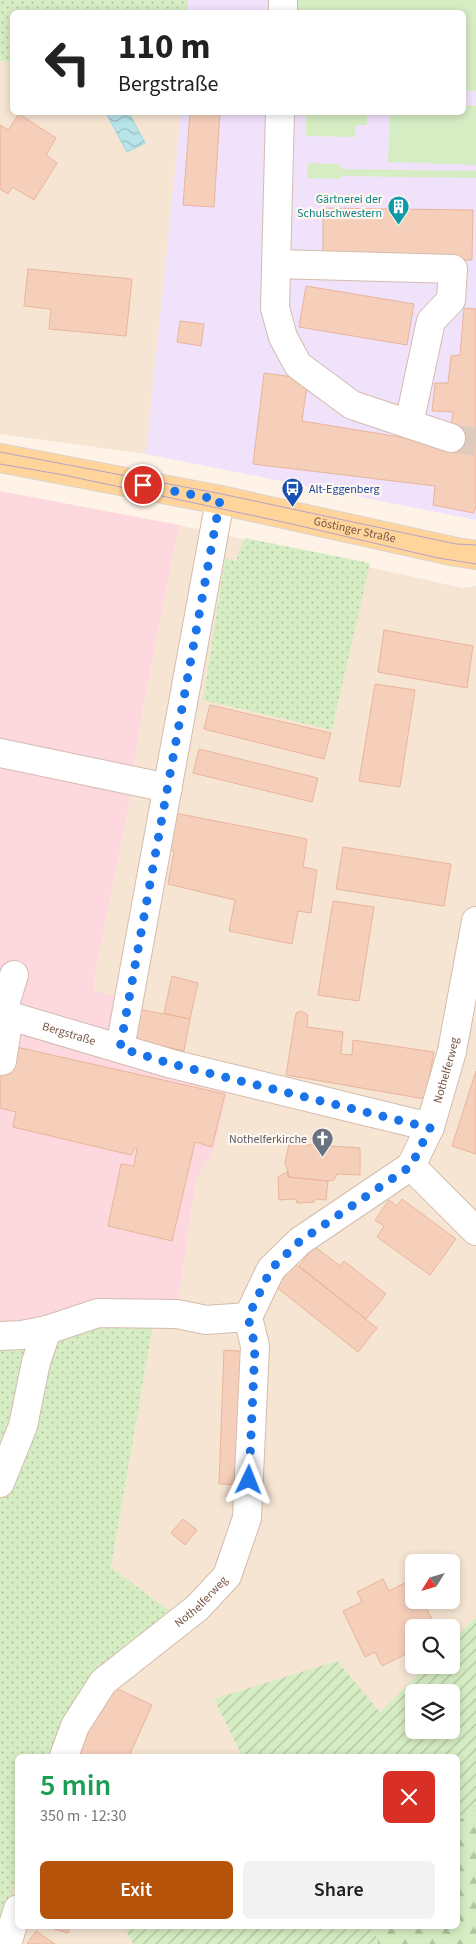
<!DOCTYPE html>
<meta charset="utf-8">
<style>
body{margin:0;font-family:"Source Sans 3",sans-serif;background:#f2f2f2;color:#222;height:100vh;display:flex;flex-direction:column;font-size:19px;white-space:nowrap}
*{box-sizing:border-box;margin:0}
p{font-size:16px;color:#767676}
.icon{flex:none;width:28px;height:28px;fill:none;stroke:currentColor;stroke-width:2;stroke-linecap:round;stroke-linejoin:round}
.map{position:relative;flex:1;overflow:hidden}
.sheet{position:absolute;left:15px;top:1754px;width:445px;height:175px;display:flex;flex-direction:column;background:#fff;border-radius:8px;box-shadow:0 2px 8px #0003}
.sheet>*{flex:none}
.banner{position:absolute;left:10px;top:10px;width:456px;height:105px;border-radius:8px;box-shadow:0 2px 8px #0003;background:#fff;color:#222;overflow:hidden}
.needle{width:32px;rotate:233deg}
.fabs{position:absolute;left:405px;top:1554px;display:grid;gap:10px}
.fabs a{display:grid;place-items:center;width:55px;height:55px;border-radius:8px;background:#fff;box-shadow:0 2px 8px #0003;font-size:25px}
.pin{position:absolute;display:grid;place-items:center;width:42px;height:42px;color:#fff;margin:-21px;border:2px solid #fff;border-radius:50%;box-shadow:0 1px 5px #0007}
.me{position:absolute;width:55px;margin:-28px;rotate:2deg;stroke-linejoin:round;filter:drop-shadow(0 0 4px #0008)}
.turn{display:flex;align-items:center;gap:18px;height:105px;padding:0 25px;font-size:22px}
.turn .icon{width:65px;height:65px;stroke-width:2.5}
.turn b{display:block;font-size:35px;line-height:42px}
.round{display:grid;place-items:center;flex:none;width:52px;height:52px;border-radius:8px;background:#f2f2f2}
.head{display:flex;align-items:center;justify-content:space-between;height:85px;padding:0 25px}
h1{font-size:30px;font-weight:600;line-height:38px;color:#1e9e55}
.primary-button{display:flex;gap:10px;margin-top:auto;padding:10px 25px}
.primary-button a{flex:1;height:58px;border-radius:8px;background:#b45309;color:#fff;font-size:20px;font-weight:600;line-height:58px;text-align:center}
.primary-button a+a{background:#f2f2f2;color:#222}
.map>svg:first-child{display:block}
</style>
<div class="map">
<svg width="476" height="1944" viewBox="0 0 476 1944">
<defs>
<pattern id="grass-dots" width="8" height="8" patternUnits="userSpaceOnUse" patternTransform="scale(1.25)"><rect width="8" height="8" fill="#d6edc3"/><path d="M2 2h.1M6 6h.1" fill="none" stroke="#b3c3a0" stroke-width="1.8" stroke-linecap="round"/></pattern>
<pattern id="forest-firs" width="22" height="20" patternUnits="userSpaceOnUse" patternTransform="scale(1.25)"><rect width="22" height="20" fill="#d6edc3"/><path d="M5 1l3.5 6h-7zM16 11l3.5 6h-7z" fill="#b3c3a0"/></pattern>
<pattern id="garden-furrows" width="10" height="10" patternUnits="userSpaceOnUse" patternTransform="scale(1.25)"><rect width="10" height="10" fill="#d6edc3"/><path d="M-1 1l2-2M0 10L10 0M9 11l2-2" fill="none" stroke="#b3c3a0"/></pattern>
<pattern id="water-waves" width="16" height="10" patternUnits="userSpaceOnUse" patternTransform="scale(1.25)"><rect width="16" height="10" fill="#b8e5ea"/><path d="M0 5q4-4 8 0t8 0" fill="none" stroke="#9bbcc0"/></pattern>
</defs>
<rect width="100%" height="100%" fill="#fef3e6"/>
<path fill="#f6e5d3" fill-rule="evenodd" d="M0,61L12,62V112L181,113L146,454L0,434Z
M179,525L463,588L476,586V1617L451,1642V1628H414V1665H428L380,1712L214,1699L242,1756H55L111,1567L153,1325L178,1303L196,1181L215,1147L172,1064L93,991L95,974L130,800V791L142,715ZM414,1562H451V1600H414Z
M17,1877L18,1926H124L133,1944H0V1934Z"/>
<path fill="#f0e2fb" d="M188,0H476V520L146,454L181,113L464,112V12H187Z"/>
<path fill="#fdd8de" d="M0,491L179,525L142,715L130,791V800L95,974L94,991L129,999L121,1048L230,1078L215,1147L196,1181L178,1303L153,1325L97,1328L13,1348H0Z"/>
<path fill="url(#grass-dots)" d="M0,0H188L187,12H12V62L0,61Z
M245,538L370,563L332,730L203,700L225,558L236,561Z
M153,1325L111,1567L172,1613L55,1756H18L17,1877L0,1934V1348H13L97,1328Z"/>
<path fill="url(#forest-firs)" d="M476,1811V1944H378L374,1926H458V1820Z"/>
<path fill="url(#garden-furrows)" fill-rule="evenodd" d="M476,1617V1811L458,1820V1756H242L214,1699L337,1661L380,1712L428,1665H451V1642ZM414,1692H451V1730H414Z
M124,1926H374L378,1944H133Z"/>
<path fill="#d6edc3" d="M294,0H476V91L464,90V12H293Z
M464,105L476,106V165L388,162L390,113L464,112Z
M356,112L357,115H367V125H356L355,137L306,136V113Z
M308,163L340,164L341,169L476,171V178L341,176V179L307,178Z"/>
<path fill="url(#water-waves)" stroke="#9ed6dc" d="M106,113H129L145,143L127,152Z"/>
<path fill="#f6cfbb" stroke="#eab49a" d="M190,112H220L214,207L183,205Z
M19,114L56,138L46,155L57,163L34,200L12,187L8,194L0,189V125L8,130Z
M323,208L473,210L472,260L323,258Z
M28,269L132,279L126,336L49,329L51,309L24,306Z
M306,286L414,304L407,345L299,327Z
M464,308L476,309V506L474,513L433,505L435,486L253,464L264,373L308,379L302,421L449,445L453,412L432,411L435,383H448L451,356L460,355Z
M180,321L204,324L201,346L177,342Z
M384,630L473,646L467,688L378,672Z
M375,684L415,690L400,787L359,781Z
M210,705L331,733L324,759L204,729Z
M199,749L318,778L312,802L193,773Z
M175,813L307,839L303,867L317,870L311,913L298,911L292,944L229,931L235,900L168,884L174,851L168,849Z
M343,847L451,864L444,906L336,889Z
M333,901L374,907L359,1001L318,995Z
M172,976L198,983L190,1019L164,1013Z
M138,1009L190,1019L184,1051L132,1039Z
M301,1011L308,1015L307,1027L343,1032L341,1054L352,1055L353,1040L434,1052L425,1099L286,1075L296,1013Z
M12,1046L225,1094L212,1147L195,1142L172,1241L108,1226L121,1164L134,1166L137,1148H135L131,1155L13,1127L16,1112L0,1108V1061Z
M476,1071V1154L452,1146Z
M317,1141H323L329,1146L360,1148V1175L337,1174L334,1180L328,1181L288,1177V1171L285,1163L289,1144L313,1145Z
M288,1171V1177L328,1181L326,1200L316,1199L314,1202L297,1203L296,1199L279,1200L278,1177Z
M402,1199L456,1239L430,1275L377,1237L384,1226L375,1220L389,1200L397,1206Z
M314,1246L340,1266L344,1261L386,1294L366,1319L299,1266Z
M294,1263L377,1328L358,1352L275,1286Z
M224,1350L250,1352L245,1485L219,1484Z
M183,1519L197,1530L185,1545L171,1533Z
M383,1579L389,1591L412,1579L414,1583V1600H422L432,1619L419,1625L420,1628H414V1650L382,1666L375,1652L365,1657L343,1611L362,1602L357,1592Z
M109,1685L152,1705L129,1756H77Z
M44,1926H70L68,1933Z
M36,1931L55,1944H27Z"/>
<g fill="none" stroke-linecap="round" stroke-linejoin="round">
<path stroke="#ddccbe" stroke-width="28" stroke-dasharray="28 14" stroke-linecap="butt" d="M451,438L476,442"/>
<defs>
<g id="minor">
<path d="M283,12V0"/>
<path d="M280,112L275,308L283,337L298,365L352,405L451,438"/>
<path d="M276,264L453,269L451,300L431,321L409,424"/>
<path d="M0,753L168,788"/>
<path id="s1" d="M0,1013L172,1064L430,1127"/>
<path d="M2,1014L14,975"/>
<path d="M120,1048L220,500"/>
<path d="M2,1061L9,1016"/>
<path d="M411,1166L476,1231"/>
<path d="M0,1336L22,1335L47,1330L98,1313L177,1314L206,1320L248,1317"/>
<path d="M0,1483L23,1426L36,1362L47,1330"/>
<path id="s2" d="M64,1756L75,1726L103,1682L197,1608L227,1576L247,1518L255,1346L248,1317L271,1269L300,1241L411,1166L430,1127L452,1051L476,921"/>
<path d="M7,1944L18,1909"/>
</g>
<g id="major">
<path id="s3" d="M0,458L220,500L456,552L476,555"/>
</g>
</defs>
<use href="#minor" stroke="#d4bcad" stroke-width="30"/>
<use href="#major" stroke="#dcd3cf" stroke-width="30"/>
<use href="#minor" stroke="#fff" stroke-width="28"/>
<use href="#major" stroke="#ffd59c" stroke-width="28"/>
<path stroke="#b5a2c9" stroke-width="1" d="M0,452L222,494L456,544L476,545
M0,464L64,475L292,524L438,558L476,564"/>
</g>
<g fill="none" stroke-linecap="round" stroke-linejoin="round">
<path stroke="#1a73e8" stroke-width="9" stroke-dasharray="0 16.2" d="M143,485L220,500L120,1048L172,1064L430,1128L411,1166L300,1241L271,1269L248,1317L255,1346L249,1480"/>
</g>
<defs>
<symbol id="building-pin" viewBox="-11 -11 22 30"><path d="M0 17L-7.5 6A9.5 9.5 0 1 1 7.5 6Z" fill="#0f9aa8" stroke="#fff7ee"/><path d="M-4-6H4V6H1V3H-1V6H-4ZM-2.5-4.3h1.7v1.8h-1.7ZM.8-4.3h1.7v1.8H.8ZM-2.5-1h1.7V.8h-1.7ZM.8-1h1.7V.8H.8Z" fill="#fff"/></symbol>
<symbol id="bus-pin" viewBox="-11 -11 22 30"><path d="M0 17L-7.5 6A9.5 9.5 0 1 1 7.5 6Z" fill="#1a4fb4" stroke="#fff7ee"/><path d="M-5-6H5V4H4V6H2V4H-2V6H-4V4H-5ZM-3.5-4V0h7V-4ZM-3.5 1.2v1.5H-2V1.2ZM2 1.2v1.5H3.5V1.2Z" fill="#fff"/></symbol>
<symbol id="church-pin" viewBox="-11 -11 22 30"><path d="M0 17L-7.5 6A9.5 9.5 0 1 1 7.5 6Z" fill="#6b7280" stroke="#fff7ee"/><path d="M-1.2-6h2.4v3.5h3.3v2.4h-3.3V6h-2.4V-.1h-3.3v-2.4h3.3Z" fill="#fff"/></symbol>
</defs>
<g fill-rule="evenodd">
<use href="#building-pin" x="386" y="194" width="25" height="34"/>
<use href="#bus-pin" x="280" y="476" width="25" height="34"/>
<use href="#church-pin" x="310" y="1126" width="25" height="34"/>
</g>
<g text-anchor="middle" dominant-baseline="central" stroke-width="4.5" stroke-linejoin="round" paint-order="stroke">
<g font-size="12" fill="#0d838f" stroke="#fff7ee" text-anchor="end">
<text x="382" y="199">Gärtnerei der<tspan x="382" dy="14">Schulschwestern</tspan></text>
</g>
<g font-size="12" fill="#164399" stroke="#fff7ee" text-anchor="start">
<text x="309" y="489">Alt-Eggenberg</text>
</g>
<g font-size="12" fill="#7a5748" stroke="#fff7ee">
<text stroke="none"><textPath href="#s3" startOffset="362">Göstinger Straße</textPath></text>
<text stroke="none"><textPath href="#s1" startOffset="72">Bergstraße</textPath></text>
<text stroke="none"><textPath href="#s2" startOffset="841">Nothelferweg</textPath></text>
<text stroke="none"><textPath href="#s2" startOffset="211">Nothelferweg</textPath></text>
</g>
<g font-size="12" fill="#5b616d" stroke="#fff7ee" text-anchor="end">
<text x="307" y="1139">Nothelferkirche</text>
</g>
</g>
</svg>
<div class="fabs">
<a><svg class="needle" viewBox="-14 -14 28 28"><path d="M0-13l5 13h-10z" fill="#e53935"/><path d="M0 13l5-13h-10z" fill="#767676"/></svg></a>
<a><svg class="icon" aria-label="search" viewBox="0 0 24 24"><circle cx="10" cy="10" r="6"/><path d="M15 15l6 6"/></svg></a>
<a><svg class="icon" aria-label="layers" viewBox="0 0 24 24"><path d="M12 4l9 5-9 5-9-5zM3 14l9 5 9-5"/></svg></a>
</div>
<div class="pin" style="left:143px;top:485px;background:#d93025"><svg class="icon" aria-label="arrive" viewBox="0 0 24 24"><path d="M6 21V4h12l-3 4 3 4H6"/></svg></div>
<svg class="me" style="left:249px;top:1480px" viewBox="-20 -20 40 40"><path d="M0-17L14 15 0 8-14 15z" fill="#1a73e8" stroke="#fff" stroke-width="4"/></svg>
<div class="banner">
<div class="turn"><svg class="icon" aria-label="left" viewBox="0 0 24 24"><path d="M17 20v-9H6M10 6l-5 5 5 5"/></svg><div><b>110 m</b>Bergstraße</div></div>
</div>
<section class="sheet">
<div class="head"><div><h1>5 min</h1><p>350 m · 12:30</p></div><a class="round" style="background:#d93025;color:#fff"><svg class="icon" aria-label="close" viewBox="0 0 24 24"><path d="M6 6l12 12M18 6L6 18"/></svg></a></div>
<div class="primary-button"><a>Exit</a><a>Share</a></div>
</section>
</div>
